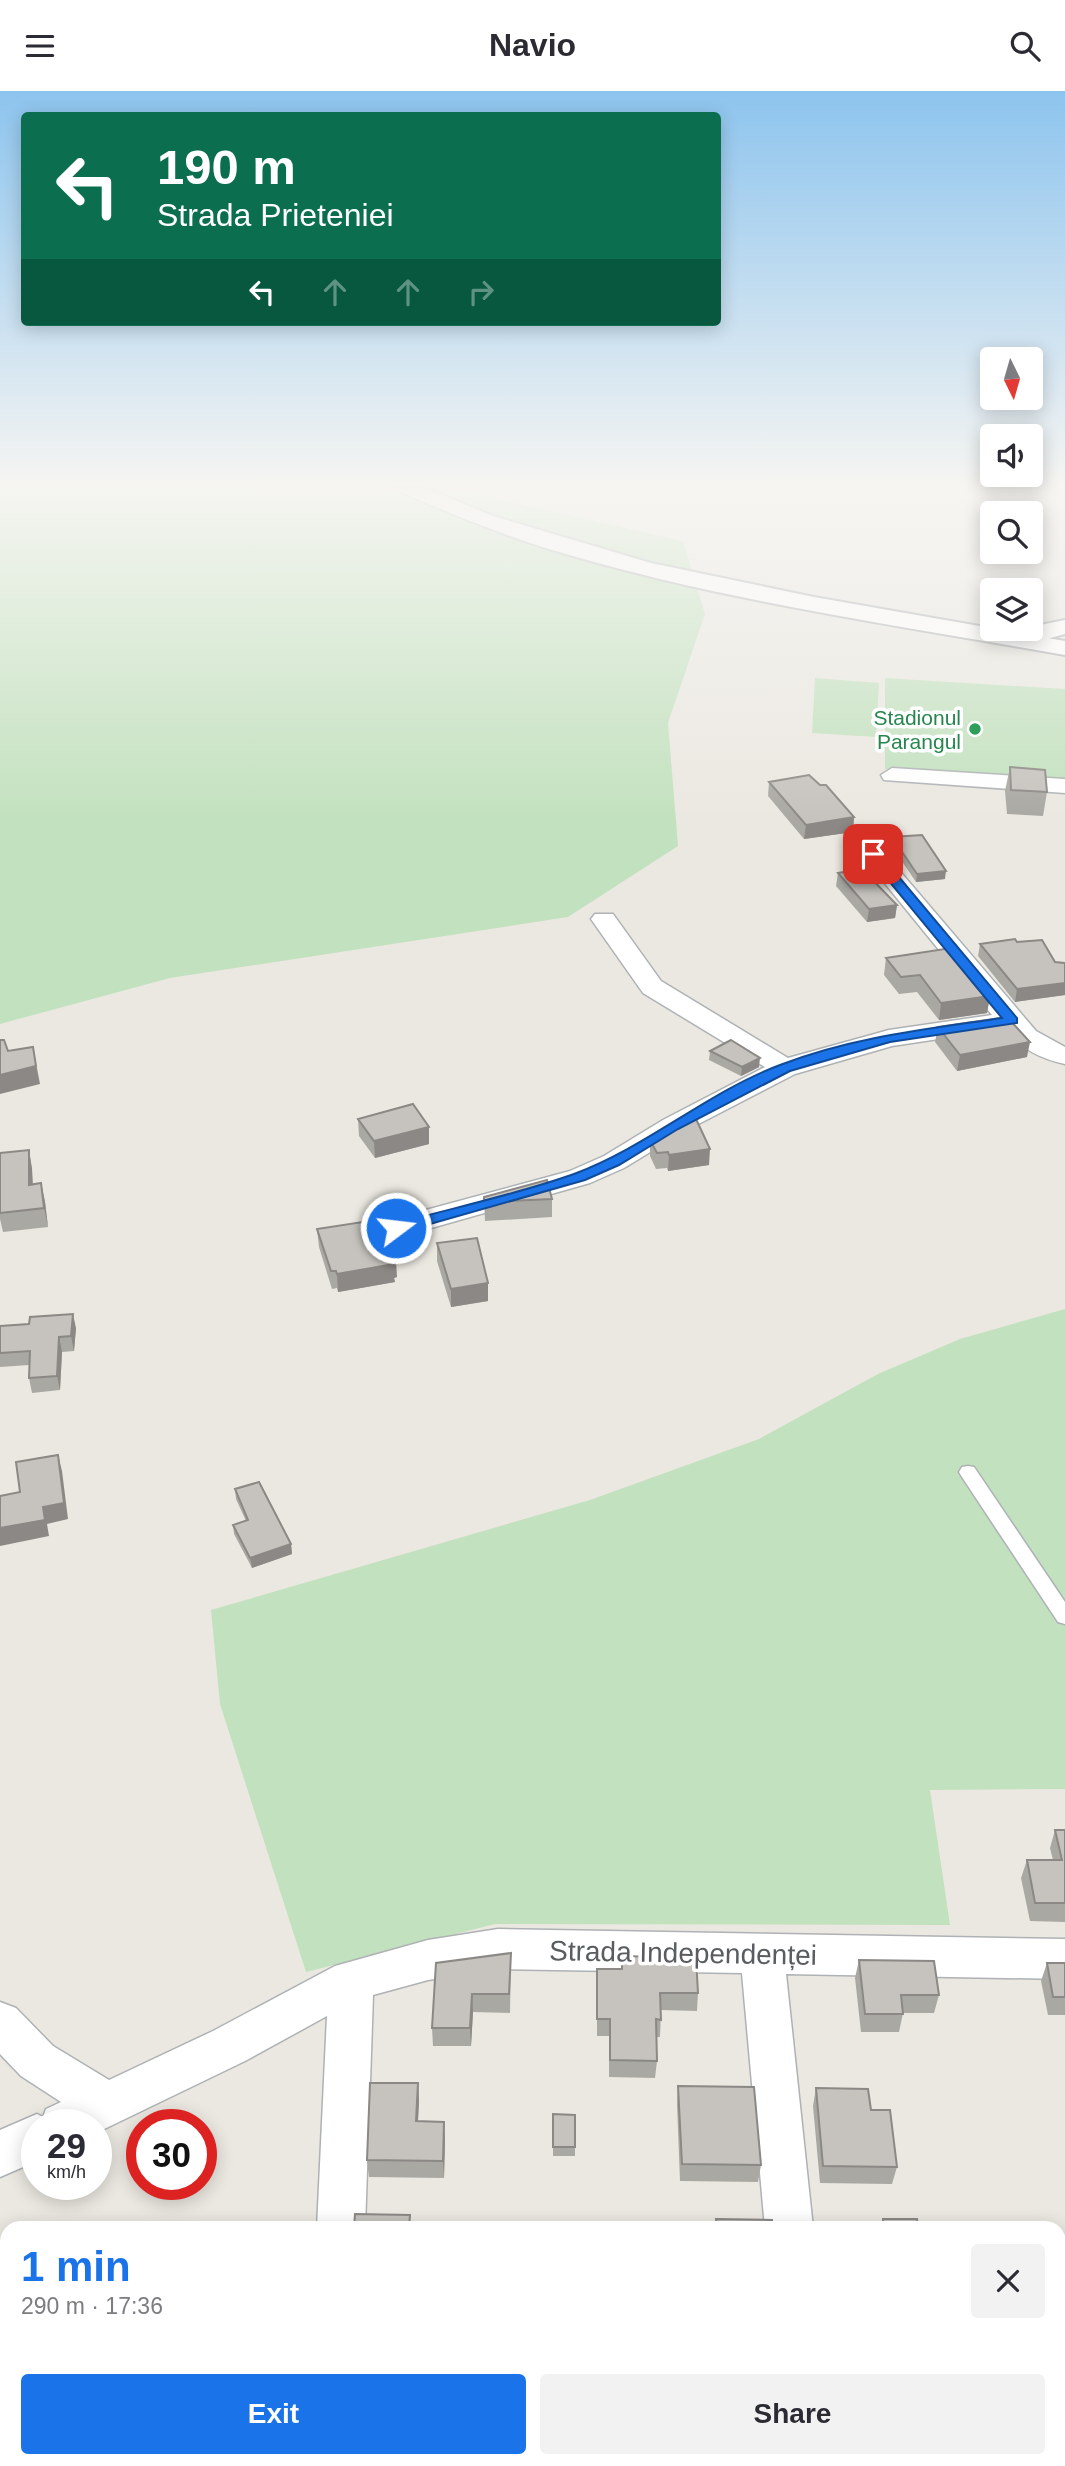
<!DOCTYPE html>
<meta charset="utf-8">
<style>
body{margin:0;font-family:Arial,sans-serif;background:#f2f2f3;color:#2b2b33;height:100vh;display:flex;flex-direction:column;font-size:26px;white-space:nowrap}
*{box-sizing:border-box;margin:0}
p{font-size:23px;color:#7c7c81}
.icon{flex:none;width:38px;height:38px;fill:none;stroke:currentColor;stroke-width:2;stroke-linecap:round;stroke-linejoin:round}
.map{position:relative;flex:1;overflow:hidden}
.details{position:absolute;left:0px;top:2130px;width:1066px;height:247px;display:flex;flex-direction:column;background:#fff;border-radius:21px 21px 0 0;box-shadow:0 4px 18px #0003}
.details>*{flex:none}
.guide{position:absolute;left:21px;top:21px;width:700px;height:214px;border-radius:7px;box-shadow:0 4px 18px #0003;background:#0b6e4f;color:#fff;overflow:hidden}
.needle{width:46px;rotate:175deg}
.tools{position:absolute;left:980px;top:256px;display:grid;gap:14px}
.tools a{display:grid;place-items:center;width:63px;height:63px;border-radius:7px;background:#fff;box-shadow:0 4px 18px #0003;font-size:35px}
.speed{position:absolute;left:21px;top:2018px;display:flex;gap:14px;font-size:35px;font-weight:700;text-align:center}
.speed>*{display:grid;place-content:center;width:91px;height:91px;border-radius:50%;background:#fff;box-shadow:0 4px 18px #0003;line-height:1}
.speed small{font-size:18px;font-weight:400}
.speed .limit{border:10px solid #d22;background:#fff;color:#111}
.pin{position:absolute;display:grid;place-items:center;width:60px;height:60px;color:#fff;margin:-30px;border-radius:14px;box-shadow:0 4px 10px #0006}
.me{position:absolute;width:77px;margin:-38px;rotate:75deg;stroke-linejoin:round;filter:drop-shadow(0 0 5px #0008)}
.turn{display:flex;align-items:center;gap:24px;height:147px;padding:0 21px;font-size:32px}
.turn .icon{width:91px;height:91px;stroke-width:2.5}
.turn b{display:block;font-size:49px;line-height:60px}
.lanes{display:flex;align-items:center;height:66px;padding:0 21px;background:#0003;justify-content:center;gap:35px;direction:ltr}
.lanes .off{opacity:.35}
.round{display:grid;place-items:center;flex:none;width:74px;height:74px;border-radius:7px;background:#f2f2f3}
.overview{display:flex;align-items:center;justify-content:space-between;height:119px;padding:0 21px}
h1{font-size:42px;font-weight:600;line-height:52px;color:#1a73e8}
.cta{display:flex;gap:14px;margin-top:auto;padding:14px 21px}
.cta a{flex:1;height:80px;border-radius:7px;background:#1a73e8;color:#fff;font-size:28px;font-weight:600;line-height:80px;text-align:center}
.cta a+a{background:#f2f2f3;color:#2b2b33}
header{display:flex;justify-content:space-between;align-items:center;height:91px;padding:0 21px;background:#fff;font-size:32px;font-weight:600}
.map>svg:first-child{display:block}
</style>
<header><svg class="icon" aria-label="menu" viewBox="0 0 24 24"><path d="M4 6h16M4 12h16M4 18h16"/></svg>Navio<svg class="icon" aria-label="search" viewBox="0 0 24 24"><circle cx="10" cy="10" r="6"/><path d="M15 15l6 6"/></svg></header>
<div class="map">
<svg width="1065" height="2375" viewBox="0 0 1065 2375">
<rect width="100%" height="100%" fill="#ebe8e1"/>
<path fill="#c2e1be" d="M0,397H448L683,450L705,523L668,632L678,755L568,826L170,887L0,933Z
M815,587L879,592L876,646L812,642Z
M885,587L1065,598V690L885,678Z
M1065,1218V1698L930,1699L950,1834L495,1833L306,1881L220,1613L211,1519L590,1409L759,1348L878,1283L960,1248Z"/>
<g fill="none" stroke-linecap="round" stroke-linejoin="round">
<defs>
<path id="service" d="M968,1375L974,1376L1065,1511V1533L1058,1531L962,1386L959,1381L962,1376Z"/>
<path id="minor" d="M892,677L1065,688V702L884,689L881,684Z
M873,756L881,758L1036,940L1065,956V973C1039,967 1022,958 1005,938L892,955L795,983L683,1041L624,1077L590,1092L396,1147L385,1144L381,1137L385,1130L570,1080L604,1065L663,1029L765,976L643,902L591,828L595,823H613L661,890L788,967L889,939L992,924L865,768L861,763L865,758Z
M498,1838L1065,1848V1888L786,1883L813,2137H765L742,1882L498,1878L428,1889L373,1904L365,2137H317L327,1925L245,1970L96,2042V2034H37V2070L0,2086V2039L37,2023L43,2026L46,2018L61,2011L21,1985L0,1963V1911L16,1917L53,1955L109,1989L213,1940L335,1875L428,1849Z
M290,2370H342L341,2375H289Z
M788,2370H840V2375H788Z"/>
<path id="tertiary" d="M1065,529V543L1021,555L1012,553L1009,548L1020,538Z"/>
<path id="secondary" d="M396,397H425L493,425L651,472L814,506L1065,550V564C896,534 724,510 559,461C505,445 452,423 400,401Z"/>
</defs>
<use href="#service" stroke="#aeb2b5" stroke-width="3"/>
<use href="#minor" stroke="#aeb2b5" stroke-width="3"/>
<use href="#tertiary" stroke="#aeb2b5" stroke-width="4"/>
<use href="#secondary" stroke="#adb1b5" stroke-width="4"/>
<use href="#service" fill="#fff" fill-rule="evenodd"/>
<use href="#minor" fill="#fff" fill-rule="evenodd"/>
<use href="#tertiary" fill="#fff" fill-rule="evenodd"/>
<use href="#secondary" fill="#fff" fill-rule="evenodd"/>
</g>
<path fill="#aaa8a3" d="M1010,676L1047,701L1043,725L1007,723L1005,700Z
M769,691L854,726L853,741L804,748L768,705Z
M892,746L945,788L916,791L891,754Z
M838,782L897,814L895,827L867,831L836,795Z
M1017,851L1055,871L1065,872V904L1015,911L978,865L980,853Z
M886,867L990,905L987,922L939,929L917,901L899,903L884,884Z
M938,936L1027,966L957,980L935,951Z
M710,960L759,976L741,985L709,969Z
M358,1028L429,1036V1053L375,1067L359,1045Z
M650,1049L709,1074L668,1080L667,1077L656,1078L650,1065Z
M29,1059L32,1078L33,1093L41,1092L45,1111L48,1136L3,1141L0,1128V1062Z
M484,1106L552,1108V1126L485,1130Z
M317,1138L397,1186L394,1187L395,1191L338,1201L337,1197L332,1198L319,1156Z
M437,1152L488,1210L451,1216L437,1170Z
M0,1235L76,1237L74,1260L62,1261L60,1299L32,1302L29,1287V1274L0,1276Z
M235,1398L291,1453L292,1463L252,1477L234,1443L233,1434L246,1430L236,1408Z
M1055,1739H1065V1831L1030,1830L1021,1787L1027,1769H1053L1050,1757Z
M511,1862L510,1922L473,1921L471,1955H433L432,1937Z
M622,1865L698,1902L697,1920L661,1919L660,1946H656L657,1970L655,1987L609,1986V1945H597V1878H621Z
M859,1869L939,1904L934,1922H903L899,1941H861L855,1887Z
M1047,1872H1065V1924H1048L1041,1890Z
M418,1992L419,2010L418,2030L444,2031L445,2048L444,2087L369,2086L367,2069Z
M678,1995L761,2074L758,2091L680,2090L677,2013Z
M816,1997L871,2019L897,2076L892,2093L820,2092L813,2015Z
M553,2023L575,2024V2065H553Z
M344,2370H398V2372H344Z
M699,2370H788L787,2375H700Z
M846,2370H909L908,2375H846Z"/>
<path fill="#8b8885" d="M854,726L853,741L804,748L806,734Z
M946,780L945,788L916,791L917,783Z
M897,814L895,827L867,831L869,818Z
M1065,892V904L1015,911L1017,898Z
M990,905L987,922L939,929L941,912Z
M1030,951L1027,966L957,980L960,964Z
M33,956L40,993L0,1003V984Z
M760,967L759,976L741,985L742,976Z
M429,1036V1053L375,1067L374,1050Z
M710,1058L709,1074L668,1080L669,1064Z
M29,1059L32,1078L33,1112L29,1094Z
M41,1092L45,1111L48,1136L44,1117Z
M396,1169L397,1186L394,1187L395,1191L338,1201L337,1183Z
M488,1192V1210L451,1216V1198Z
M73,1223L76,1237L74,1260L71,1245Z
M59,1246L62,1261L60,1299L57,1285Z
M58,1364L62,1380L68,1428L47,1433L49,1445L0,1455V1437L43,1416Z
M291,1453L292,1463L252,1477L250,1467Z
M472,1903L473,1921L471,1955L470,1937Z
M418,1992L419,2010L417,2047L416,2030Z
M444,2031L445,2048L444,2087L443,2070Z"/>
<path fill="#c6c3be" stroke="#8b8885" stroke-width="2" d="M1010,676L1045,679L1047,701L1011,699Z
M809,684L820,694H826L854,726L806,734L769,691Z
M922,744L946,780L917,783L892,746Z
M862,778L897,814L869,818L838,782Z
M1015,848L1017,851L1042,849L1055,871L1065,872V892L1017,898L980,853Z
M951,857L990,905L941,912L920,884L901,886L886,867Z
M1007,926L1030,951L960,964L938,936Z
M0,949H4L8,960L33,956L36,975L0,984Z
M731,949L760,967L742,976L710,960Z
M413,1013L429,1036L374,1050L358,1028Z
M696,1028L710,1058L669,1064L668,1061L657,1062L650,1049L682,1029Z
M29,1059V1094L41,1092L44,1117L0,1122V1062Z
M547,1089L552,1108L484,1111V1106Z
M382,1128L396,1169H392L394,1173L337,1183L336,1180H331L317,1138Z
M477,1147L488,1192L451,1198L437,1152Z
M73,1223L71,1245L59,1246L57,1285L29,1287L30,1260L0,1262V1235L29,1233L30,1226Z
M58,1364L64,1412L43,1416L45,1429L0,1437V1405L20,1401L16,1371Z
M259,1391L291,1453L250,1467L233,1434L248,1429L235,1398Z
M1055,1739H1065V1812H1035L1027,1769H1062Z
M511,1862L509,1903H472L470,1937H432L436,1872Z
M622,1865L696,1867L698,1902H660L661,1929L656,1928L657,1970L610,1969V1928H597V1878H622Z
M859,1869L934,1870L939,1904H901L903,1923H865Z
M1047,1872H1065V1906H1053Z
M370,1992H418L416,2030L444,2031L443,2070L367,2069Z
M678,1995L754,1996L761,2074L682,2073Z
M816,1997L868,1998L871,2019H890L897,2076L823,2075Z
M553,2023L575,2024V2056H553Z
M355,2123L410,2124L409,2137H354Z
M716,2128L772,2129V2137H717Z
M883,2128H917L918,2137H829L828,2132H883Z
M551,2370H578V2375H551Z"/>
<linearGradient id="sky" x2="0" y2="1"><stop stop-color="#8dc4ee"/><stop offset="0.54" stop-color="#f6f5f2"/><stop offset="1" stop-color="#f6f5f2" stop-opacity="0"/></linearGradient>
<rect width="1065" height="729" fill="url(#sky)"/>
<path fill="#1a73e8" stroke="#114b97" stroke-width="2" d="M873,760L878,761L1017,927V932L890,951L790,980L678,1038L619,1074L585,1089L402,1141H391V1134C452,1117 515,1104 574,1083C647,1056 708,1001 780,974C851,946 928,938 1002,927L869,766V761Z"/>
<circle fill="#2e9e5b" stroke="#fff" stroke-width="2.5" cx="975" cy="638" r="7"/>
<g text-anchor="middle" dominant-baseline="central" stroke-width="7" stroke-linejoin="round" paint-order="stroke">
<g font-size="21" fill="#27864d" stroke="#fff" text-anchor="end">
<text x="961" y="626">Stadionul<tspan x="961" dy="24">Parangul</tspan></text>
</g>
<g font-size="28" fill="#595d60" stroke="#fff">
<text transform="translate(683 1862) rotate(1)">Strada Independenței</text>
</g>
</g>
</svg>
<div class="tools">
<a><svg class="needle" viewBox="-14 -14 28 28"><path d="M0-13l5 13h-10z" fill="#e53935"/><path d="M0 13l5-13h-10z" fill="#7c7c81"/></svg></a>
<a><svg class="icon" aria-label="sound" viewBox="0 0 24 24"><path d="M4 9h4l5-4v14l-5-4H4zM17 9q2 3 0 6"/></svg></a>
<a><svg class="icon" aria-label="search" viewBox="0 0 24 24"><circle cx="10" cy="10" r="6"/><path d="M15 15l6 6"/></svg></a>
<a><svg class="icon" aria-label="layers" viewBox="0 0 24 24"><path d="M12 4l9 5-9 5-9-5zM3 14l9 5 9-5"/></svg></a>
</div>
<div class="speed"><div>29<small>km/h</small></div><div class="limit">30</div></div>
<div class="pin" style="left:873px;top:763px;background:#d93025"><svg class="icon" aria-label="arrive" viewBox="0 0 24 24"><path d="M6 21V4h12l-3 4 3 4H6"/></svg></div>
<svg class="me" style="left:396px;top:1137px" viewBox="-20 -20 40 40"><circle r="17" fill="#1a73e8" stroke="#fff" stroke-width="3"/><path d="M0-11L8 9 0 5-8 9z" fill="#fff"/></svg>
<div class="guide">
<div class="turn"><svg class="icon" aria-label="left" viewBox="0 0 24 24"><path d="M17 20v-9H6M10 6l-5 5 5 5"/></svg><div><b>190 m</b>Strada Prieteniei</div></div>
<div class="lanes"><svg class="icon" aria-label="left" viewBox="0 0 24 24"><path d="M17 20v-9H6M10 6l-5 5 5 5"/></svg><svg class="icon off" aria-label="ahead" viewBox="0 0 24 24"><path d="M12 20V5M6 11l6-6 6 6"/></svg><svg class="icon off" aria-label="ahead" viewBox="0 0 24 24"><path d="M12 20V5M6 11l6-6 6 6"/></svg><svg class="icon off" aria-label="right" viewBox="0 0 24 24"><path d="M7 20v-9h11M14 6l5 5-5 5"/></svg></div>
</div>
<section class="details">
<div class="overview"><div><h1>1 min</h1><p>290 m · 17:36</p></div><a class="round"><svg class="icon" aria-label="close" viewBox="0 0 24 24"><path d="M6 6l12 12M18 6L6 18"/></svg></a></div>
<div class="cta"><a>Exit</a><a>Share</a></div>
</section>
</div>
